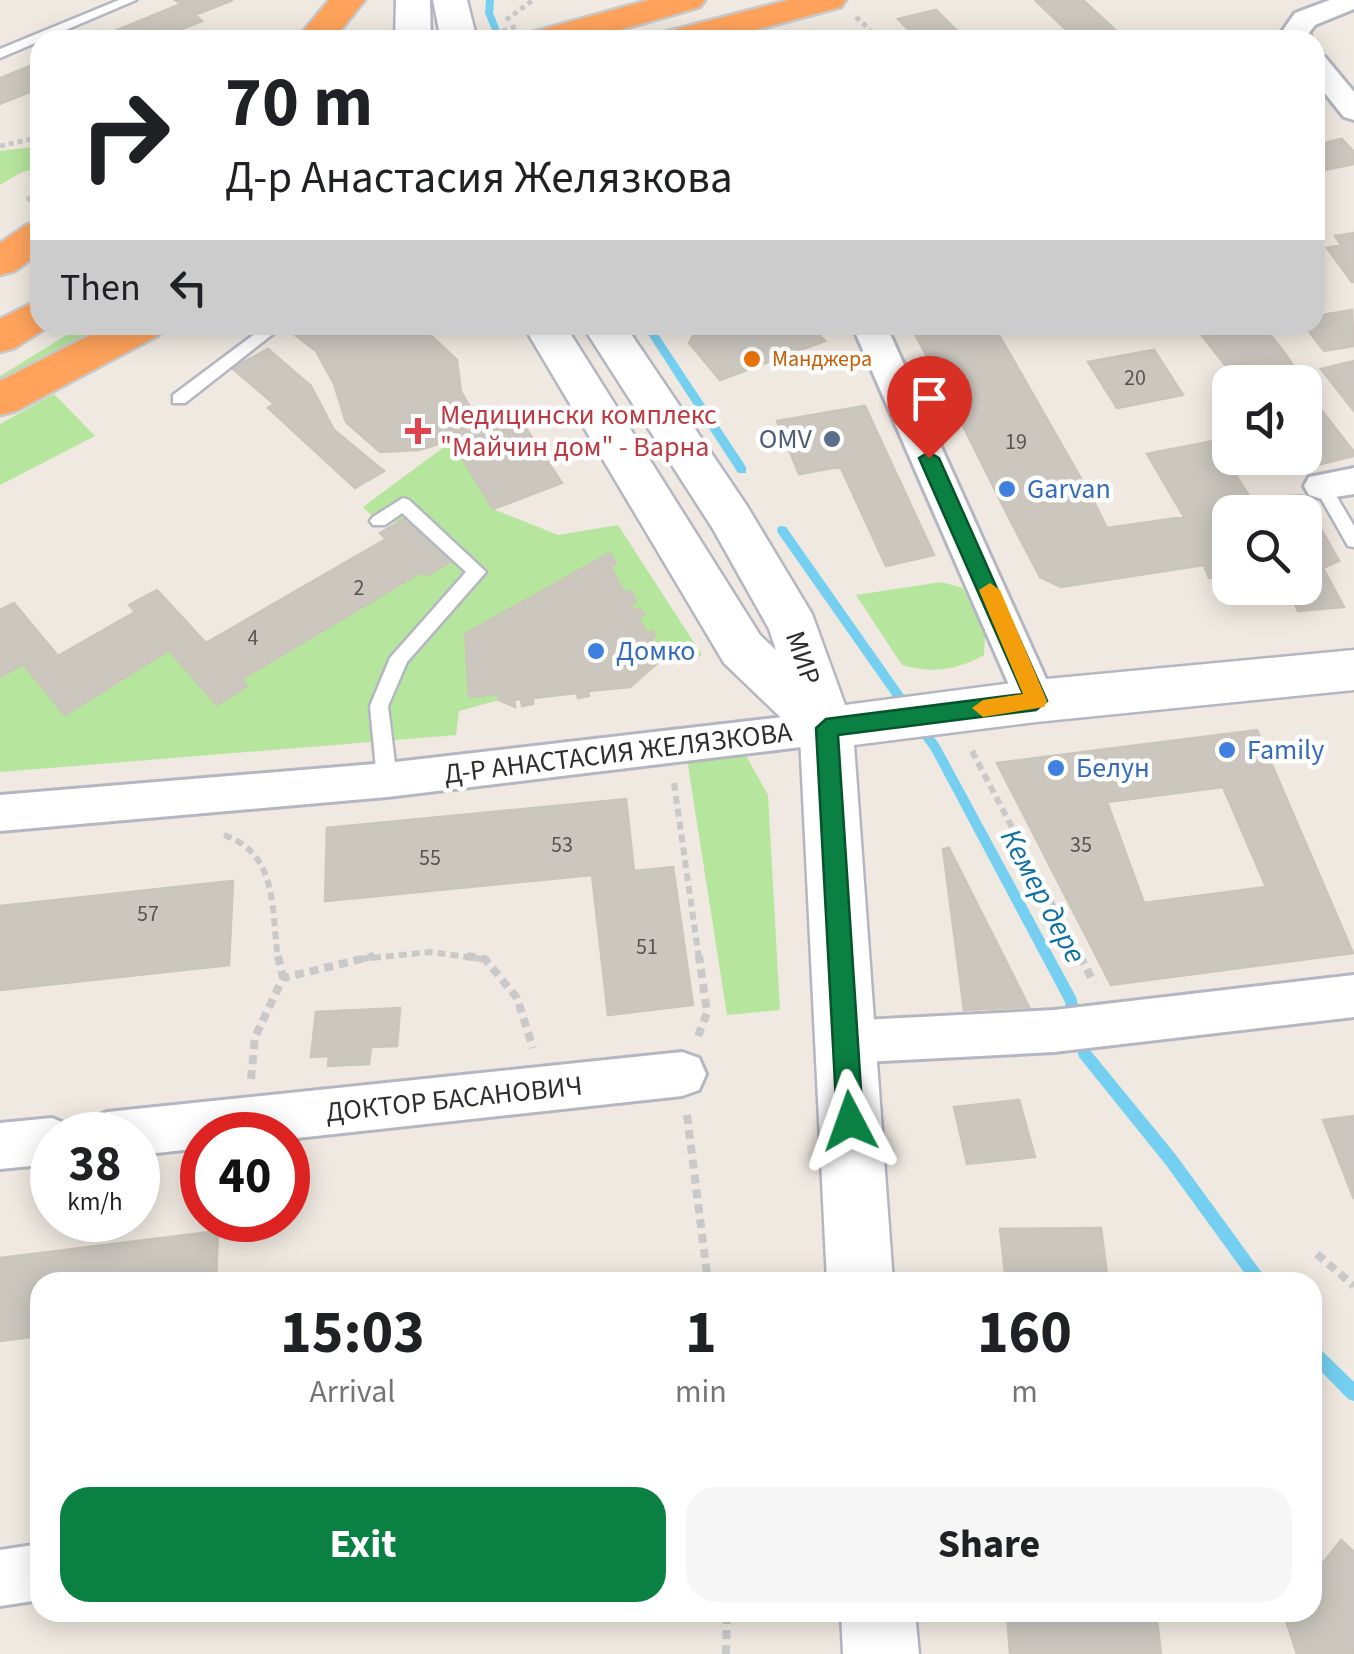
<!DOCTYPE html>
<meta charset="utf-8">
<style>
body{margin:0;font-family:"Source Sans 3",sans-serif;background:#f6f6f6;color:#202124;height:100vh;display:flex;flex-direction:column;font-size:38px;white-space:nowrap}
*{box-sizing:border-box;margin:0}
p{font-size:32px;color:#757577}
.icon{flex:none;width:55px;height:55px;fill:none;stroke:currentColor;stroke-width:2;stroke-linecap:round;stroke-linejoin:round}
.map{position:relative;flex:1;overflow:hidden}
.details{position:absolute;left:30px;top:1272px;width:1292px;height:350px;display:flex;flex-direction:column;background:#fff;border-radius:30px;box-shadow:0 5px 25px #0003}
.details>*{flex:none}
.hud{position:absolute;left:30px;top:30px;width:1295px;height:305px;border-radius:30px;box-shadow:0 5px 25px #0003;background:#fff;color:#202124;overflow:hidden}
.buttons{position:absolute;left:1212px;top:365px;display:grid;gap:20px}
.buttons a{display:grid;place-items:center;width:110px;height:110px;border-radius:20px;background:#fff;box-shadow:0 5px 25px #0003;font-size:50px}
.speed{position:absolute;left:30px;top:1112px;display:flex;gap:20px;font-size:50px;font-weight:700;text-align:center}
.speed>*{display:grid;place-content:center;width:130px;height:130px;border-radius:50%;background:#fff;box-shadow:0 5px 25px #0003;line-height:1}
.speed small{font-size:25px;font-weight:400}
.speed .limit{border:15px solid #d22;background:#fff;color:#111}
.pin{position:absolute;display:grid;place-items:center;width:85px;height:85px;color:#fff;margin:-102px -42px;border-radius:50% 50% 50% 0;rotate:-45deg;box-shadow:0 0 10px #0007}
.pin .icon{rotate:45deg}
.me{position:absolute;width:110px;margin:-55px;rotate:356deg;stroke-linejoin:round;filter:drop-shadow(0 0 8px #0008)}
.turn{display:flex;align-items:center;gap:35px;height:210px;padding:0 30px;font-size:45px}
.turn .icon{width:130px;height:130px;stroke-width:2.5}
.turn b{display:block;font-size:70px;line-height:85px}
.then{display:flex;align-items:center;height:95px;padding:0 30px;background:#0003;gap:20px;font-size:38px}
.eta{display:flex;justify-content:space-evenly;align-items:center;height:170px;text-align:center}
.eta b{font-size:60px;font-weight:700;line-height:70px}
.primary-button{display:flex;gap:20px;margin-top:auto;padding:20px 30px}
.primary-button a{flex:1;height:115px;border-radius:30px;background:#0b8043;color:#fff;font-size:40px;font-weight:700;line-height:115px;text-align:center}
.primary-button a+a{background:#f6f6f6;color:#202124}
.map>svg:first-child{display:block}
</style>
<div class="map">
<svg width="1354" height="1654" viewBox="0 0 1354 1654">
<rect width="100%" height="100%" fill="#efe9e1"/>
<path fill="#b6e59e" d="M40,146V168L22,172L0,185V151Z
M83,325H127L0,392V376Z
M54,394L95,436L0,485V424Z
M452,441L493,509L558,535L618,525L702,655L694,660L662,659L650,639L655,637L653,631L647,633L638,617L644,615L634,611L630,604L636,602L631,591L624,593L610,566L616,564L610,553L465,634L469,697L499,694V700L459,711L456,735L0,772V677L23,664L65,715L169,650L217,704L246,686L242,679L421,572L451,561L406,518L383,527L363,507Z
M941,582L963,588L985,635L984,655C957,670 932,674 902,665L856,595Z
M744,752L768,795L780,1010L727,1015L687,759Z"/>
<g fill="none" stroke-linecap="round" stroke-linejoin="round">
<path fill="#75cff0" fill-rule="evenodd" d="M486,0H494L493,13L504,40H496L485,13Z
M642,325H652L746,467V473H738Z
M782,526L786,527L911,705L913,708L911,711H903L778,533L777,530L778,527Z
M918,719L922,721L939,744L1076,997L1090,1050L1176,1155L1265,1277L1267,1282H1251L1166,1165L1079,1057L1065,1002L931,750L914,727L912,724L914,721Z
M1312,1344L1317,1346L1354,1382V1401L1348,1399L1312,1362Z"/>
</g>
<path fill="#cbc7bf" stroke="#cbc5ba" stroke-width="2.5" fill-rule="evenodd" d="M175,0H233L195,15L202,21L155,40H93L181,4Z
M1035,0H1083L1126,40H1077Z
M936,10L966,40H918L898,19Z
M40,62V88L0,104V78Z
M1342,139L1354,152V164L1315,172V145Z
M1354,233V282H1352L1327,248L1341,245L1335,236Z
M1352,310L1354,346L1324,351L1304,325H1315V316Z
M315,325H420L457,360L461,392L484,430L419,450L380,452L346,422L334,384L316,351L295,335Z
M700,325H810L825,341L720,380L689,343Z
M910,325H993L1022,375L944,388Z
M1197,325H1254L1203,337Z
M1254,325H1263L1286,355L1227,367L1203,337Z
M268,349L311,386L334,430L384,471L355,488L268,408L274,404L232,368Z
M1154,350L1183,395L1117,408L1088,362Z
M1286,355L1294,367L1289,369L1300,382H1238L1227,367Z
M1354,361V411L1321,369Z
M1022,375L1091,496L1006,512L944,388Z
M1305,389L1354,452V456L1293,471L1283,458H1305Z
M865,406L889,458L799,474L777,421Z
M519,418L562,483L493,509L452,441Z
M1214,441L1251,499L1302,495L1339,561L1323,568L1305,569V512H1230V576L1209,578L1204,565L1061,587L1040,577L1006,512L1091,496L1107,528L1184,517L1147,454Z
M889,458L934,555L886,566L840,466Z
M406,518L452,561L426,576L421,572L242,679L247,686L217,705L169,650L65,715L23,664L0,677V610L14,603L58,656L135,612L129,605L157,590L206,643L386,539L380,533Z
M610,553L616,564L610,566L624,593L631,591L636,602L630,604L634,611L640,609L644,615L638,617L647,633L653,631L655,637L650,639L662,659L630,687L588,691L589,696L578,698L577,693L533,698V704L522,706L521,699L514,700L515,707L499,700V694L469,697L465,634Z
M1323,568L1344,607L1298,611L1287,588H1305V569Z
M1257,730L1353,953L1111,985L997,763ZM1223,787L1266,887L1144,903L1107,802Z
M626,799L634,871L325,901L327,828Z
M949,848L1029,1007L964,1010L943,849Z
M673,867L693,1005L608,1015L592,875Z
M233,881L229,965L0,990V906Z
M400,1008L397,1046L371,1047L369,1064L328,1066L329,1056L311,1057L316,1012Z
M1019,1100L1035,1157L967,1164L954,1107Z
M1354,1116V1199L1323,1120Z
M1101,1228L1108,1282H1006L1000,1229Z
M218,1231L216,1282H40V1336L0,1341V1258Z
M696,1275L697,1282H638Z
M1341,1540L1354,1552V1654H1297L1284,1614L1312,1612V1577Z
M1007,1612H1156L1161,1654H1010Z"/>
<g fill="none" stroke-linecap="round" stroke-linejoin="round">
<defs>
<path id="lane" d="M119,0H136L0,58V49Z
M255,325H274L278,330L185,403H173V395L260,330Z
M1322,480L1328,482L1354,526V547L1348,546L1314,486Z
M403,498L409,500L486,572L407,662L388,706L397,780L394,786H380L377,780L370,706L390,658L466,572L402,513L385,525H373L370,521L373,517Z"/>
<path id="street" d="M1330,0H1354V9L1315,25L1309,33L1312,40H1284L1281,33L1295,13Z
M1315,55L1325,57L1354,92V120L1344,117L1315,81Z
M852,325H886L1056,701L1050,712L1036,717L1022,712L1016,701Z
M1354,468V494L1322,499L1309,495L1304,486L1309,477Z
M826,712L840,716L846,728L840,740L826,744L387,797L0,831V795L387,763Z
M1354,975V1017L1054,1052L844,1063L828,1057L821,1042L828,1027L844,1021L1054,1010Z
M682,1052L699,1058L706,1074L699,1090L682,1096L288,1139V1135H202V1148L138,1155V1135H83L90,1119L107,1112Z
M52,1118L69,1125L74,1135H52V1164L0,1169V1123Z
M40,1544V1600L0,1606V1550Z"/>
<path id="secondary" d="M396,0H430L431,40H395Z
M433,0H467L477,40H441Z
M523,325H565L760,635L776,650L769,629L713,529L582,325H625L747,506L812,614L845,705L1036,680L1354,650V690L1036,722L854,745L893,1282H827L800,736L724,663Z
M841,1612H915L919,1654H843Z"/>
<path id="highway" d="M329,0H365L333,40H296Z
M649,0H705L700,7L585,40H528L533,32Z
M789,0H846L841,7L719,40H660L665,32Z
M40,221V253L15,271L0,275V243L26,225Z
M40,299V325H51L15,348L0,352V319Z
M110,325H165L159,335L16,411L0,415V381Z"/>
</defs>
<use href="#lane" stroke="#b4b7c1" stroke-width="5"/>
<use href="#street" stroke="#b4b7c1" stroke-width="6"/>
<use href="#secondary" stroke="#b4b7c1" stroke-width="5"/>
<use href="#highway" stroke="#c9c9c9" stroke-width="5"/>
<path stroke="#c9c9c9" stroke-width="5" stroke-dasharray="5 4" stroke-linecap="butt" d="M856,17L870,30
M506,20L533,0
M0,146L40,137
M27,200L40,192"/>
<path stroke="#c9c9c9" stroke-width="6" stroke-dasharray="8 5" stroke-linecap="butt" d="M972,751L1081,959
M674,783L699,959
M224,835C279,854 271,910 278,959
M360,959L431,952L482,959"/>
<path stroke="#c9c9c9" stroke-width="8" stroke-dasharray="9 6" stroke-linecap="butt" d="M278,956L283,978
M467,956L485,959L517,998L533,1048
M1080,956L1094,983
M698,1036L707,1013L699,956
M251,1079L255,1037L283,978L374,956
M687,1115L708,1282
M1317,1254L1354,1286
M726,1654L727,1612"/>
<use href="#lane" fill="#fff" fill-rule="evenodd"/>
<use href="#street" fill="#fff" fill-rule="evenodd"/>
<use href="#secondary" fill="#fff" fill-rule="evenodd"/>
<use href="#highway" fill="#ffa35c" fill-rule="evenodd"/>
<path stroke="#c9c9c9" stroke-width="5" stroke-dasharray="5 4" stroke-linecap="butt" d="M477,40L517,26"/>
</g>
<path fill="#0b8043" stroke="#07532c" stroke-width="2.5" d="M929,452L939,458L1047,701L1036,710L838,735L863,1121L859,1129L850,1133L841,1129L837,1121L816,728L826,719L1023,694L919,458Z"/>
<path fill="#f59e0b" d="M990,583L1000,590L1047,701L1044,707L983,717L972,708L983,700L1023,694L979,590Z"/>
<circle fill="#e8710a" stroke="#fff" stroke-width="4" cx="752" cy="359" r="10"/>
<path fill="#e0444e" stroke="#fff" stroke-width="4" d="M413 416h10v10h10v10h-10v10h-10v-10h-10v-10h10z"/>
<circle fill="#5c6f8a" stroke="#fff" stroke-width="4" cx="832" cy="439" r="10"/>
<g fill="#3f7fe0" stroke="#fff" stroke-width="4">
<circle cx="1007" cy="489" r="10"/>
<circle cx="596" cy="651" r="10"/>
<circle cx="1227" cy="750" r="10"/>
<circle cx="1056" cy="768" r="10"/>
</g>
<g text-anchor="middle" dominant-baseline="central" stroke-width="9" stroke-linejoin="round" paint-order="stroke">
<g font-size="22" fill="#c56008" stroke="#fff" text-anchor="start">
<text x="772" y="359">Манджера</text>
</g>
<g font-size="22" fill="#555452">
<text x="1135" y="378">20</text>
<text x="1016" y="442">19</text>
<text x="359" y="588">2</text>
<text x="253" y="638">4</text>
<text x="562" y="845">53</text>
<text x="1081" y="845">35</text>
<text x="430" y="858">55</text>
<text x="148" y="914">57</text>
<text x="647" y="947">51</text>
</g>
<g font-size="28" fill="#be3a42" stroke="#fff" text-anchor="start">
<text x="440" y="415">Медицински комплекс<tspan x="440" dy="32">"Майчин дом" - Варна</tspan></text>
</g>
<g font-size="28" fill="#4e5e75" stroke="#fff" text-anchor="end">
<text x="812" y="439">OMV</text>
</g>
<g font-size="28" fill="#366cbe" stroke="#fff" text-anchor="start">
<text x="1027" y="489">Garvan</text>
<text x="616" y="651">Домко</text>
<text x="1247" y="750">Family</text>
<text x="1076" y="768">Белун</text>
</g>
<g font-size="28" fill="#2e2e2e" stroke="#fff">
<text transform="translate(803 658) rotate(71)">МИР</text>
<text transform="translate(618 753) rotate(-7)">Д-Р АНАСТАСИЯ ЖЕЛЯЗКОВА</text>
<text transform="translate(454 1099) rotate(-6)">ДОКТОР БАСАНОВИЧ</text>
</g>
<g font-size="30" font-style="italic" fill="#0d6fa3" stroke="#fff">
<text transform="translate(1043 896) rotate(62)">Кемер дере</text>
</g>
</g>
</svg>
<div class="buttons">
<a><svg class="icon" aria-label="sound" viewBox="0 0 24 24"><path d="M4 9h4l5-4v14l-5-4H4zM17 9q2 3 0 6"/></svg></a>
<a><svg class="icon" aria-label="search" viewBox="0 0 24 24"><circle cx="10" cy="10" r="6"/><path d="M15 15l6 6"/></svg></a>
</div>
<div class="speed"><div>38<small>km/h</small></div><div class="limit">40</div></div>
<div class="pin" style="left:929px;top:458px;background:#d93025"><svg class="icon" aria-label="arrive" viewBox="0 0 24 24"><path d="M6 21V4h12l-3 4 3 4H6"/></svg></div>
<svg class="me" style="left:850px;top:1121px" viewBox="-20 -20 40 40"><path d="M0-17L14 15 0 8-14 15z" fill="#0b8043" stroke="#fff" stroke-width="4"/></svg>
<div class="hud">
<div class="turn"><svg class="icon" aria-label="right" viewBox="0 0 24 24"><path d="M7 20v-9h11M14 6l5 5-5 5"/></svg><div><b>70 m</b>Д-р Анастасия Желязкова</div></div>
<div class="then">Then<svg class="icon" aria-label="left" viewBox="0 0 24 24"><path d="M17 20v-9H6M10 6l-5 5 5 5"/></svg></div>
</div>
<section class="details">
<div class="eta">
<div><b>15:03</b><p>Arrival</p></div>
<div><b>1</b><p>min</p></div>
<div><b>160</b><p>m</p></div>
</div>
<div class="primary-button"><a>Exit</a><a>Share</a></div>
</section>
</div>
